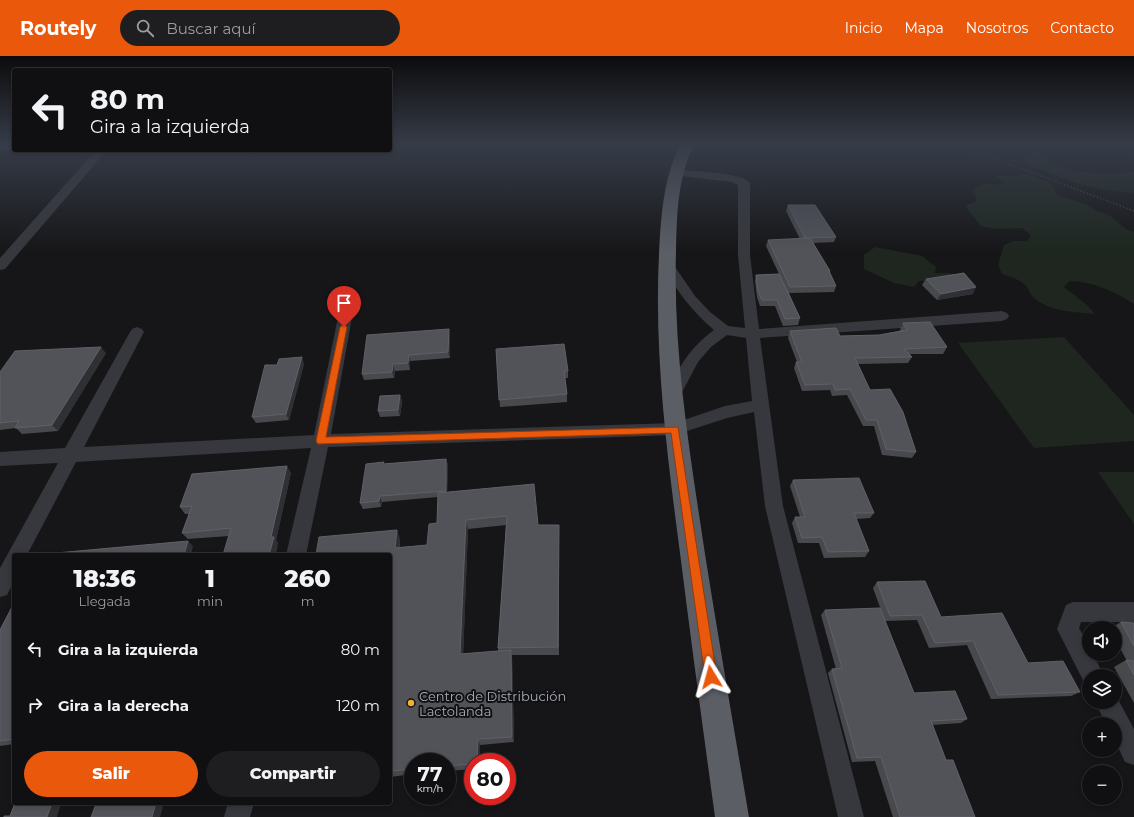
<!DOCTYPE html>
<html lang="es">
<meta charset="utf-8">
<style>
body{margin:0;font-family:Montserrat,sans-serif;background:#1e1e20;color:#f1f3f6;height:100vh;display:flex;flex-direction:column;font-size:15px;white-space:nowrap}
*{box-sizing:border-box;margin:0}
p{font-size:13px;color:#9c9d9f}
.icon{flex:none;width:22px;height:22px;fill:none;stroke:currentColor;stroke-width:2;stroke-linecap:round;stroke-linejoin:round}
.map{position:relative;flex:1;overflow:hidden}
.panel{position:absolute;left:12px;top:497px;width:380px;height:252px;display:flex;flex-direction:column;background:#101012;border-radius:4px;box-shadow:0 2px 6px #0003,0 0 0 1px #303032}
.panel>*{flex:none}
.top-card{position:absolute;left:12px;top:12px;width:380px;height:84px;border-radius:4px;box-shadow:0 2px 6px #0003,0 0 0 1px #303032;background:#101012;color:#f1f3f6;overflow:hidden}
.controls{position:absolute;left:1082px;top:565px;display:grid;gap:8px}
.controls a{display:grid;place-items:center;width:40px;height:40px;border-radius:50%;background:#101012;box-shadow:0 2px 6px #0003,0 0 0 1px #303032;font-size:20px}
.speed{position:absolute;left:404px;top:697px;display:flex;gap:8px;font-size:20px;font-weight:700;text-align:center}
.speed>*{display:grid;place-content:center;width:52px;height:52px;border-radius:50%;background:#101012;box-shadow:0 2px 6px #0003,0 0 0 1px #303032;line-height:1}
.speed small{font-size:10px;font-weight:400}
.speed .limit{border:6px solid #d22;background:#fff;color:#111}
.pin{position:absolute;display:grid;place-items:center;width:34px;height:34px;color:#fff;margin:-41px -17px;border-radius:50% 50% 50% 0;rotate:-45deg;box-shadow:0 0 4px #0007}
.pin .icon{rotate:45deg}
.me{position:absolute;width:44px;margin:-22px;rotate:352deg;stroke-linejoin:round;filter:drop-shadow(0 0 3px #0008)}
.turn{display:flex;align-items:center;gap:14px;height:84px;padding:0 12px;font-size:18px}
.turn .icon{width:52px;height:52px;stroke-width:2.5}
.turn b{display:block;font-size:28px;line-height:34px}
.eta{display:flex;justify-content:space-evenly;align-items:center;height:68px;text-align:center}
.eta b{font-size:24px;font-weight:800;line-height:28px}
.cta{display:flex;gap:8px;margin-top:auto;padding:8px 12px}
.cta a{flex:1;height:46px;border-radius:24px;background:#ea580c;color:#fff;font-size:16px;font-weight:800;line-height:46px;text-align:center}
.cta a+a{background:#1e1e20;color:#f1f3f6}
ul{padding:0;list-style:none}
li{display:flex;align-items:center;gap:12px;height:56px;padding:0 12px}
li div{flex:1}
li b{display:block;font-size:15px}
li em{font-style:normal}
header{display:flex;align-items:center;gap:24px;box-sizing:border-box;height:56px;padding:0 20px;background:#ea580c;color:#fff}
header strong{font-size:19px}
nav{display:flex;gap:22px;margin-inline-start:auto;font-size:14px}
.search{width:280px;height:36px;background:#1e1e20;display:flex;align-items:center;gap:10px;box-sizing:border-box;padding:0 14px;border-radius:22px;color:#9c9d9f;font-size:15px}
.map>svg:first-child{display:block}
</style>
<header>
<strong>Routely</strong>
<div class="search"><svg class="icon" aria-label="search" viewBox="0 0 24 24"><circle cx="10" cy="10" r="6"/><path d="M15 15l6 6"/></svg>Buscar aquí</div>
<nav><a>Inicio</a><a>Mapa</a><a>Nosotros</a><a>Contacto</a></nav>
</header>
<div class="map">
<svg width="1134" height="761" viewBox="0 0 1134 761">
<rect width="100%" height="100%" fill="#161618"/>
<path fill="#1e261f" d="M1040,96C1044,100 1049,105 1054,108C1075,119 1111,118 1134,116V137C1094,135 1061,124 1025,106L1024,101L1029,97Z
M1026,118L1049,126L1058,139L1085,148L1095,154L1109,159L1126,173L1134,176V248C1115,236 1092,225 1070,225L1064,231L1087,249L1095,258C1075,256 1049,256 1033,241C1030,238 1029,234 1027,231C1020,223 1011,221 1002,218L998,209L1004,189L1013,185H1027L1031,179L1022,172L996,173L981,170C976,162 969,158 966,149L975,146L976,141L972,134L984,127L997,129L1004,126L995,120C1006,119 1015,121 1026,118Z
M875,191L922,200L936,211L935,217H950L959,225H919L914,231L894,227L864,213V199Z
M1064,281L1134,359V385L1034,392L958,287Z
M1098,416H1134V468Z"/>
<g fill="none" stroke-linecap="round" stroke-linejoin="round">
<path stroke="#3d3f44" stroke-width="1.5" stroke-dasharray="1.5 2" stroke-linecap="butt" d="M948,89L1004,106L1134,155"/>
<path fill="#37383d" fill-rule="evenodd" d="M0,89H14V94H0Z
M96,94H107L5,213L0,214V202Z
M676,114C691,115 741,116 750,127V199L759,273L1002,255L1007,257L1009,260L1007,263L1002,265L760,282L783,450L864,761H838L765,450L754,356L727,362L675,379L328,391L306,499H286L311,392L76,406L27,499H14V525L7,539L0,541V512L58,407L0,410V396L65,392L130,276L132,273L137,271L142,273L144,276L84,391L314,379L339,256L341,253L346,252L351,253L353,256L331,378L675,367L725,350L752,345L746,282L727,279L711,291L698,306L678,344L672,346L666,344L664,340C679,312 688,293 714,274C690,254 677,233 659,208L661,205H671L695,240L710,256L728,270L745,272L738,199V129L732,126L672,119L671,117Z
M1073,546H1134V566H1081L1079,572L1089,590V598H1093L1104,620H1089V630L1085,628L1057,573L1066,549Z
M1115,638L1134,673V709L1125,706L1115,685V668H1106L1095,646H1115Z
M228,747H254L250,761H224Z"/>
<path fill="#5b5e65" fill-rule="evenodd" d="M680,89H694C677,123 677,159 676,196C673,298 690,398 705,498C719,586 734,673 749,761H715C703,673 691,585 680,497C667,398 654,299 659,198C661,161 663,123 680,89Z"/>
</g>
<path fill="#47494d" fill-rule="evenodd" d="M788,149L836,181L834,186L813,187L830,215V217L836,230L834,236L789,237L800,262L798,269L783,270L775,250H760L757,241L755,225L756,219L779,218L766,190L768,184L800,183L786,155Z
M926,223L973,238L937,244L922,229Z
M903,267L947,291L943,298H910L912,301L908,307L858,308L870,334L916,396L912,402L882,399L874,370H863L847,339L832,340L830,334L802,335L794,312L796,306H797L788,282L790,275L840,280L879,279L900,275V274Z
M450,280V302L410,305V314L395,315L394,322L364,324L362,318Z
M496,293L568,315V322H565L567,338V346L500,351Z
M106,297L58,375L22,378L16,372L0,374V316Z
M304,308L289,364L256,367L252,361Z
M400,339L402,345L400,360L380,361L378,355Z
M446,403L448,409L447,436L538,469H559V599H512L514,686L480,689L473,706V713L447,715V706H413V718L390,721V499L400,483V491L427,489L437,467L438,441L382,446L381,451L363,453L360,447L385,408ZM506,469L498,592V595L463,598L468,473Z
M291,417L276,484L278,487L229,480L188,483L182,477L189,458H185L180,451Z
M793,424L874,457L870,462L856,463L869,495L865,501L824,502L819,487H798L792,467L795,461H800L790,430Z
M877,526L941,561L1028,607L1080,636L1071,640L991,643L967,589L929,592L917,564L885,565L873,532Z
M14,547V688L0,690V574Z
M825,554L914,637L967,663L961,667L932,669L946,704L975,761H893L875,705L852,706L828,617L832,613H836L821,559Z
M1121,566L1134,567V647L1114,611L1126,604L1127,605L1115,583V572H1111Z
M15,747H72L61,748L10,760Z"/>
<path fill="#2f3033" d="M976,231L973,238L937,244L941,238Z
M449,273L450,280V302L448,296Z
M101,291L106,297L58,375L52,369Z
M409,299L410,305V314L408,307Z
M302,301L304,308L289,364L286,358Z
M393,308L395,315L394,322L392,316Z
M400,339L402,345L400,360L398,354Z
M446,403L448,409L447,441L446,435Z
M287,410L291,417L276,484L278,487L276,499H269L271,481Z
M380,440L382,446L381,451L379,445Z
M466,464L468,473L463,605L460,598Z
M397,474L400,483L399,500L395,492Z
M188,485L193,490L191,499H184Z
M511,594L512,601L514,686L512,681Z
M478,683L480,689V706H477Z
M52,747H57L61,748L57,761H47Z
M156,747H164L160,761H152Z"/>
<path fill="#525359" stroke="#5f6168" d="M788,149H815L836,181L805,182Z
M810,182L830,215H829L836,230L790,231L768,184Z
M964,217L976,231L941,238L926,223Z
M779,218L800,262L785,263L777,244H762L758,235L756,219Z
M930,266L947,291L904,293L912,301L855,302L870,334L890,333L903,356L916,396L886,393L877,364H866L850,333L835,334L833,328L805,329L796,306H802L790,275L836,272L840,280L879,279L907,274L903,267Z
M449,273L448,296L409,299L408,307L393,308L392,316L362,318L367,279Z
M564,288L568,315H564L567,338L499,344L496,293Z
M101,291L52,369L15,372L19,365L0,367V316L15,295Z
M302,301L286,358L252,361L265,309H277L279,303Z
M400,339L398,354L378,355L380,340Z
M446,403V435L380,440L379,445L360,447L366,408L384,406L383,408Z
M287,410L271,481H274L269,499H223L231,472L182,477L192,450L180,451L192,418Z
M859,422L874,457H854L869,495L828,496L822,481L802,482L795,461H805L793,424Z
M534,428L538,469H559L558,591L498,592L507,460L466,464L460,598L511,594L512,681L478,683L477,706H473V708L447,710V706H413V713L390,715V499H316L319,481L397,474L395,492L427,489L429,468L437,467L438,437Z
M188,485L184,499H44L45,498Z
M925,525L941,561L1002,557L1028,607L1063,605L1080,636L998,639L973,585L935,587L922,559L890,560L877,526Z
M14,547V683L0,685V574Z
M880,552L914,637L955,635L967,663L931,665L946,704H953L975,761H900L881,701L857,702L832,613L842,612L825,554Z
M1121,566L1134,567V590Z
M1126,604L1134,605V619Z
M15,747H52L47,761H4V760H10Z
M102,747H156L152,761H91L96,748Z"/>
<linearGradient id="sky" x2="0" y2="1"><stop stop-color="#0c0c0d"/><stop offset="0.45" stop-color="#363c48"/><stop offset="1" stop-color="#363c48" stop-opacity="0"/></linearGradient>
<rect width="1134" height="196" fill="url(#sky)"/>
<path fill="#ea580c" stroke="#983908" d="M344,268L347,271L326,381L678,371L717,621L715,626L711,627L707,626L705,621L671,377L318,388L316,385L340,271Z"/>
<circle fill="#f2b134" stroke="#111113" stroke-width="1.5" cx="411" cy="647" r="4"/>
<g text-anchor="middle" dominant-baseline="central" stroke-width="4" stroke-linejoin="round" paint-order="stroke">
<g font-size="13" fill="#a8adb8" stroke="#111113" text-anchor="start">
<text x="419" y="640">Centro de Distribución<tspan x="419" dy="15">Lactolanda</tspan></text>
</g>
</g>
</svg>
<div class="controls">
<a><svg class="icon" aria-label="sound" viewBox="0 0 24 24"><path d="M4 9h4l5-4v14l-5-4H4zM17 9q2 3 0 6"/></svg></a>
<a><svg class="icon" aria-label="layers" viewBox="0 0 24 24"><path d="M12 4l9 5-9 5-9-5zM3 14l9 5 9-5"/></svg></a>
<a>+</a>
<a>−</a>
</div>
<div class="speed"><div>77<small>km/h</small></div><div class="limit">80</div></div>
<div class="pin" style="left:344px;top:271px;background:#d93025"><svg class="icon" aria-label="arrive" viewBox="0 0 24 24"><path d="M6 21V4h12l-3 4 3 4H6"/></svg></div>
<svg class="me" style="left:711px;top:621px" viewBox="-20 -20 40 40"><path d="M0-17L14 15 0 8-14 15z" fill="#ea580c" stroke="#fff" stroke-width="4"/></svg>
<div class="top-card">
<div class="turn"><svg class="icon" aria-label="left" viewBox="0 0 24 24"><path d="M17 20v-9H6M10 6l-5 5 5 5"/></svg><div><b>80 m</b>Gira a la izquierda</div></div>
</div>
<section class="panel">
<div class="eta">
<div><b>18:36</b><p>Llegada</p></div>
<div><b>1</b><p>min</p></div>
<div><b>260</b><p>m</p></div>
</div>
<ul>
<li><svg class="icon" aria-label="left" viewBox="0 0 24 24"><path d="M17 20v-9H6M10 6l-5 5 5 5"/></svg><div><b>Gira a la izquierda</b></div><em>80 m</em></li>
<li><svg class="icon" aria-label="right" viewBox="0 0 24 24"><path d="M7 20v-9h11M14 6l5 5-5 5"/></svg><div><b>Gira a la derecha</b></div><em>120 m</em></li>
</ul>
<div class="cta"><a>Salir</a><a>Compartir</a></div>
</section>
</div>
